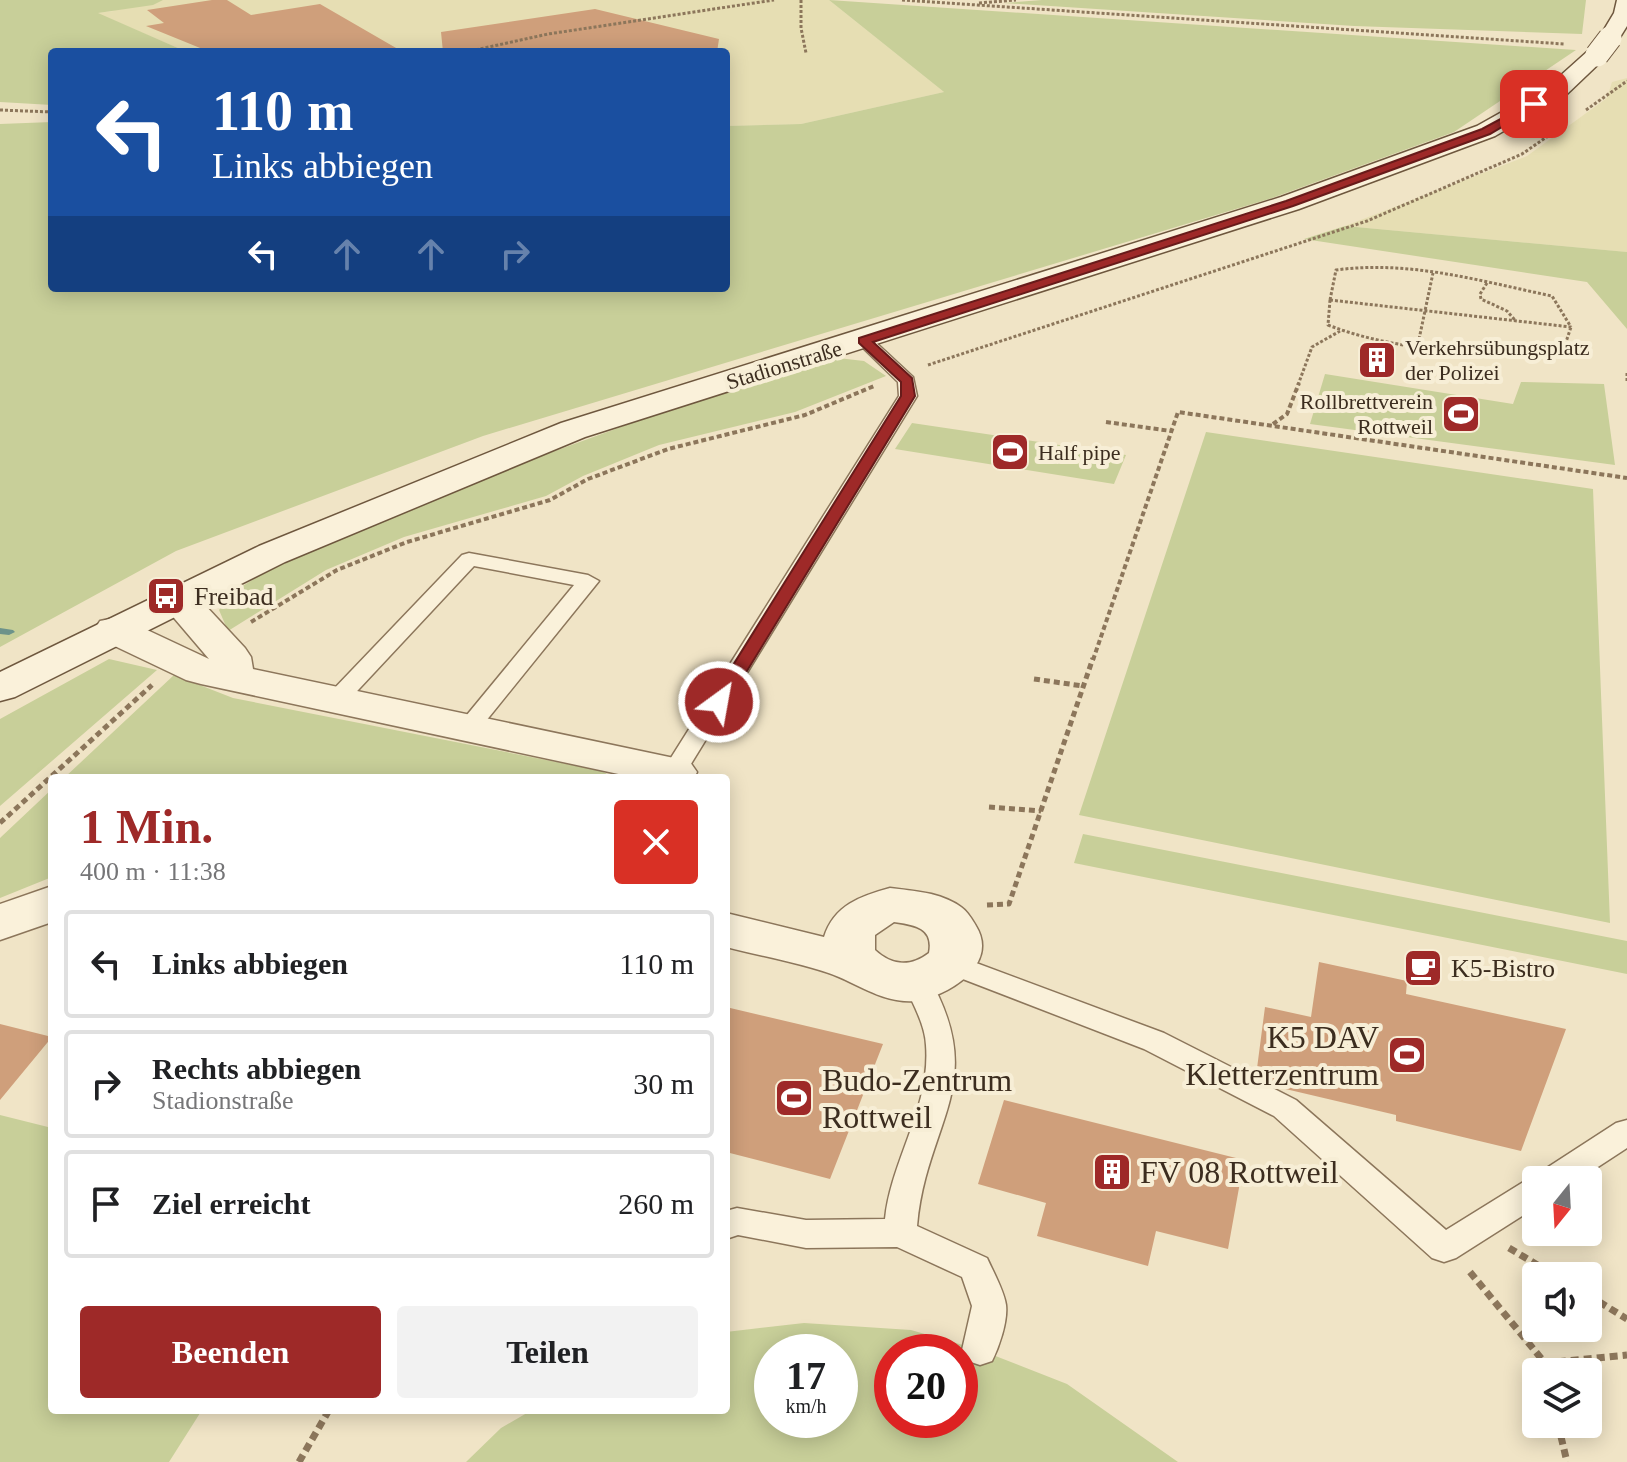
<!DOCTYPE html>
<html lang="de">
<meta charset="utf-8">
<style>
body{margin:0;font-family:"Times New Roman",serif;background:#f2f2f2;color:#202124;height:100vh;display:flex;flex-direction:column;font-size:30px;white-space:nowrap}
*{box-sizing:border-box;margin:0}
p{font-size:26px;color:#757577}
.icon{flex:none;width:44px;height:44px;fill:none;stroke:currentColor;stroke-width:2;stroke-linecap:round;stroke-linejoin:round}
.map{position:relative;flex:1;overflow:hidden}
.details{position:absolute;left:48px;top:774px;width:682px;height:640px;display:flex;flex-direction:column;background:#fff;border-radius:8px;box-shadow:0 4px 20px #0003}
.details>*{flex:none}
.hud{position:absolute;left:48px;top:48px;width:682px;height:244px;border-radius:8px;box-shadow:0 4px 20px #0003;background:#1a4fa0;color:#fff;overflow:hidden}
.needle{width:52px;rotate:198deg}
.tools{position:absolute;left:1522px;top:1166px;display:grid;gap:16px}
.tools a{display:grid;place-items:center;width:80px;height:80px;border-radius:8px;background:#fff;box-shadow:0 4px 20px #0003;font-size:40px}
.speed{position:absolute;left:754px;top:1334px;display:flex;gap:16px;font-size:40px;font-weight:700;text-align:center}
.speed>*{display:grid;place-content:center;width:104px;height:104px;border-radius:50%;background:#fff;box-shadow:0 4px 20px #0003;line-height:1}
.speed small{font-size:20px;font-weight:400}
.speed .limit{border:12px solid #d22;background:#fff;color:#111}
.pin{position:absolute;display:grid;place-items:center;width:68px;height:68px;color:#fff;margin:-34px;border-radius:16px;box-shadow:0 4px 12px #0006}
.me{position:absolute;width:88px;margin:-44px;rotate:32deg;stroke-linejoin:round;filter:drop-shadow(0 0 6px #0008)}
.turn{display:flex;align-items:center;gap:28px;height:168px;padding:0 32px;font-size:36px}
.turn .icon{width:104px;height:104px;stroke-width:2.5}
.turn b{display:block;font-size:56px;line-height:68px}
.lanes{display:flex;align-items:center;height:76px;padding:0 32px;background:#0003;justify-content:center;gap:40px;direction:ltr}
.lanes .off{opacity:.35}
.round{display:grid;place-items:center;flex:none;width:84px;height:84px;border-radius:8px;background:#f2f2f2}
.head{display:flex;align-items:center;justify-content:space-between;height:136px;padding:0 32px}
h1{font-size:48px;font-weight:700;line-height:60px;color:#9e2928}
.action{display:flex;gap:16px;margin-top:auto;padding:16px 32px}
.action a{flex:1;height:92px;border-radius:8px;background:#9e2928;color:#fff;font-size:32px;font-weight:700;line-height:92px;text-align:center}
.action a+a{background:#f2f2f2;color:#202124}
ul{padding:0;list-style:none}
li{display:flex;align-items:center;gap:24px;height:108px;margin:0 16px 12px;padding:0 16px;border:4px solid #e0e0e0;border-radius:8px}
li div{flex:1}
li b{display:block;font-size:30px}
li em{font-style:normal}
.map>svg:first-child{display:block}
</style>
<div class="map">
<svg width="1627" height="1462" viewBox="0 0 1627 1462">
<rect width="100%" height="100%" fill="#f0e4c6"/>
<path fill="#e6deb3" d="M95,0H829L944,92L801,124L726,126V52H187L96,13L114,11Z
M1627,78V252L1345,226L1527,156L1607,98L1612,82Z"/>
<path fill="#c8cf99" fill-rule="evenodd" d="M0,0H163L153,5L98,13L187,52H52V105L0,102Z
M829,0L1576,50L1454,132L1269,199L483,436L176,551L0,647V124L52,122V288H726V126L801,124L944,92Z
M1042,0H1586L1582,34L1354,26L1004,3Z
M1345,226L1627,252V329L1587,282L1304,239Z
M838,358L864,361L886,376L795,412L659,445L583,476L546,496L404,537L326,570L228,631L219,610L231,593L275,566L500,471L665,411Z
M1325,374L1513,404L1521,382L1604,384L1615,465L1310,424Z
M912,423L1126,455L1114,484L895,449Z
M1206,432L1593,489L1610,923L1079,815Z
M109,659L157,670L0,806V719Z
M174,675L233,698L602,771L613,778H64Z
M52,789V877L0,898V838Z
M1083,834L1627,941V974L1074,863Z
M0,1115L52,1128V1410H202L169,1462H0Z
M804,1323L911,1330L980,1350L1067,1384L1178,1462H466L501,1428L532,1410H726V1332ZM772,1352H840V1420H772ZM892,1352H960V1420H892Z"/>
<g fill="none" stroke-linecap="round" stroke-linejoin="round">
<path fill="#6d938a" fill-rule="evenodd" d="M0,628L13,630L15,632L9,635L0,634Z"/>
</g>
<path fill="#cf9f7b" d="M212,0H227L251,15L320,4L403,52H210L146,26L164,23L147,10Z
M595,9L719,39L717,52H443L441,32Z
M1319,962L1407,981L1406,994L1566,1029L1521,1151L1396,1121V1115L1277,1087L1256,1076L1265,1007L1311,1017Z
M726,1007L883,1044L830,1179L726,1152Z
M0,1024L52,1037L0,1100Z
M1004,1100L1244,1160L1228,1249L1156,1231L1148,1266L1037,1236L1046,1203L978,1184Z"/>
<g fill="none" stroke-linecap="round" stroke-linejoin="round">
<defs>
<path id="lane" d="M864,336L870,337L913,377L917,396L686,772L683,777H665L662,772L899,396L898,382L856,341Z
M469,553L588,575L599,581L477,732H461L457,727L574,585L474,566L345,704H329L325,699L329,694L462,555Z
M952,954L1164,1033L1296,1100L1446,1230L1525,1181L1538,1178L1542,1171L1616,1123L1627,1120V1148L1578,1180H1536V1207L1456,1258L1444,1262L1432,1258L1274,1116L1144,1049L942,971L938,964L942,957Z
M917,971L927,974C991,1084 926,1121 917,1226L987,1258C993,1271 1004,1291 1006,1305C1008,1321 999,1347 992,1361L980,1365L968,1361L962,1350L972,1306L962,1277L897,1247L806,1248L738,1235L726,1239V1211L737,1208L806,1220L885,1219C891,1160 931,1107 926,1045C925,1023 911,1001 903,981L907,974Z"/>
<path id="street" d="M177,586L191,590L245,648L251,657L253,669L674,758L690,762L697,772L694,778H637L201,684L186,680L100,639L94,630L100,621L114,618L128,621L209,659L157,598L163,590Z
M52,886V922L0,940V904Z
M890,888C914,891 940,892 961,907C967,911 972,919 976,926C1000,965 947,997 914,1001C886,1003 862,987 839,977C808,964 760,956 726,947V913L824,937C834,905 861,896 890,888ZM894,922C915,925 934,928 929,953C911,967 892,966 875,950V935Z"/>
<path id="secondary" d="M1617,0H1627V26L1617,42L1610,44L1599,38L1614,13Z
M1597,48L1608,55L1566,95L1495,136L1299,209L585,437L285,562L15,697L0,701V672L259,546L561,423L1281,197L1477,126L1550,85L1589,50Z"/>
</defs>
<use href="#lane" stroke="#8c765b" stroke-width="3"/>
<use href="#street" stroke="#8c765b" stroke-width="3"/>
<use href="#secondary" stroke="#6e573e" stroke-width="3"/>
<path stroke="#8c765b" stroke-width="3" stroke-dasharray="3 2" stroke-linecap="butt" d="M801,0V28L806,53
M902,0L1564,44
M979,3L1016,0
M466,52L548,34L774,0
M0,110L52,112
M1586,110L1627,81
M1487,283L1480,294L1481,299L1507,311L1515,320
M1330,300L1571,327
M1330,300L1328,325C1400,353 1487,355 1563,351L1571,327
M1330,300L1336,270C1410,260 1480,281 1552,296L1571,327
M1418,344L1433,273
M928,365L1367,221L1522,154L1564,125
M1627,373V381
M1298,385L1312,347L1340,331"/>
<path stroke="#8c765b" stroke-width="4" stroke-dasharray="5 3" stroke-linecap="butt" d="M1106,422L1171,431
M1273,424L1287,414L1299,383
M251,622L337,570L407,542L550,500L588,479L668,449L805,415L874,386
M1093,660L1178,412L1627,478"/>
<path stroke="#8c765b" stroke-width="5" stroke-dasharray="6 4" stroke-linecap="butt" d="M1034,679L1083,686
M989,807L1041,811
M0,823L152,685
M987,905L1009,904L1093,658"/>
<path stroke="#8c765b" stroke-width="7" stroke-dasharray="8 5" stroke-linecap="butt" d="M1509,1248L1556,1276
M1470,1272L1545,1363L1547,1372
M1588,1295L1627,1319
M1545,1363L1627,1355
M1558,1424L1567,1462
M299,1462L329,1410"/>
<use href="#lane" fill="#faf1da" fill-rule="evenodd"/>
<use href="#street" fill="#faf1da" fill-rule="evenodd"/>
<use href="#secondary" fill="#faf1da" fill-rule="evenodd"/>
<defs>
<path id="secondary-bridge" d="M1597,55L1610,38"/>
</defs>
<use href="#secondary-bridge" stroke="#6e573e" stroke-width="25" stroke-linecap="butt"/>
<use href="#secondary-bridge" stroke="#faf1da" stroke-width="23"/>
</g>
<path fill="#9e2928" stroke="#671b1a" stroke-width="2" d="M1534,101L1537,106L1490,134L1293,206L873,342L912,378L915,396L728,702L726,706H713L710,702L901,396V382L859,343V338L1286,201L1482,129Z"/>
<defs>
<symbol id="building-square" viewBox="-11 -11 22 22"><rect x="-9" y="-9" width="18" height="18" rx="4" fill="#9e2928" stroke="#f7eed6"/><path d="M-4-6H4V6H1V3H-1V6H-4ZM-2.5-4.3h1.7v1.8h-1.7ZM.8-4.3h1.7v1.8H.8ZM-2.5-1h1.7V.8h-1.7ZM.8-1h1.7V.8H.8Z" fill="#fff"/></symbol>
<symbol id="stadium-square" viewBox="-11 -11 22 22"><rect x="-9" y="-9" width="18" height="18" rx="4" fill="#9e2928" stroke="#f7eed6"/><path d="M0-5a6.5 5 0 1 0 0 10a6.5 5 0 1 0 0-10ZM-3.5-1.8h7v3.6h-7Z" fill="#fff"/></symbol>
<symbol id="bus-square" viewBox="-11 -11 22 22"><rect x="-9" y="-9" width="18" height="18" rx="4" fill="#9e2928" stroke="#f7eed6"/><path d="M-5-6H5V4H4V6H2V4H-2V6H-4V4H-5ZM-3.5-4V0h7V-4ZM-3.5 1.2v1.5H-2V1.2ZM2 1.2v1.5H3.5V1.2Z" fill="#fff"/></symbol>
<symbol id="cafe-square" viewBox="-11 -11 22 22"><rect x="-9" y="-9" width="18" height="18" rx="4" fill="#9e2928" stroke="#f7eed6"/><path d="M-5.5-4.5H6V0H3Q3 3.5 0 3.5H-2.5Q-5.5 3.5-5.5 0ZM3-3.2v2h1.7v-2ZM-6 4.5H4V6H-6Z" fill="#fff"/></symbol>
</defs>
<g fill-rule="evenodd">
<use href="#building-square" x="1355" y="338" width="44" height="44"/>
<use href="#stadium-square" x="1439" y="392" width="44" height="44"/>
<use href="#stadium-square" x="988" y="430" width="44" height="44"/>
<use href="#bus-square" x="144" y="574" width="44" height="44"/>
<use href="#cafe-square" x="1401" y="946" width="44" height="44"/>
<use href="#stadium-square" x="1385" y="1033" width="44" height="44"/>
<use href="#stadium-square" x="772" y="1076" width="44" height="44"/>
<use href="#building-square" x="1090" y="1150" width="44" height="44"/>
</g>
<g text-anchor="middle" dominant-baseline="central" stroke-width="8" stroke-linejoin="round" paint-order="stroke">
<g font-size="22" fill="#3c2d1f" stroke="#f7eed6" text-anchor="start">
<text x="1405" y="347">Verkehrsübungsplatz<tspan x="1405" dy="25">der Polizei</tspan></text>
<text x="1433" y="401" text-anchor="end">Rollbrettverein<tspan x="1433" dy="25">Rottweil</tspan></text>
<text x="1038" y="452">Half pipe</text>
</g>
<g font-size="22" fill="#3c2d1f" stroke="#f7eed6">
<text transform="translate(784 365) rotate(-17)">Stadionstraße</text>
</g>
<g font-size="26" fill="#3c2d1f" stroke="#f7eed6" text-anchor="start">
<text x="194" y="596">Freibad</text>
<text x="1451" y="968">K5-Bistro</text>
</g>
<g font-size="32" fill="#3c2d1f" stroke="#f7eed6" text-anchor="start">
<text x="1379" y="1037" text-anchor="end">K5 DAV<tspan x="1379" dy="37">Kletterzentrum</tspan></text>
<text x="822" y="1080">Budo-Zentrum<tspan x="822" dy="37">Rottweil</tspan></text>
<text x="1140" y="1172">FV 08 Rottweil</text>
</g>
</g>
</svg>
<div class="tools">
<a><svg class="needle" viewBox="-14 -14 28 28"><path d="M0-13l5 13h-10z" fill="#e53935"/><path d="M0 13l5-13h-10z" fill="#757577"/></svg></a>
<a><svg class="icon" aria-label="sound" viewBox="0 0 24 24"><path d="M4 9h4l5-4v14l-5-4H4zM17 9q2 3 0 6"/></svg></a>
<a><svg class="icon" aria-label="layers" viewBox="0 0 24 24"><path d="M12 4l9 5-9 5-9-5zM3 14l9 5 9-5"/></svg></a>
</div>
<div class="speed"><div>17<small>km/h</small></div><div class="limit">20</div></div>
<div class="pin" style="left:1534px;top:104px;background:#d93025"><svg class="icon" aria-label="arrive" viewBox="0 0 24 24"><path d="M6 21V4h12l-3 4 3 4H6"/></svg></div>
<svg class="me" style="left:719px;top:702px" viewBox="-20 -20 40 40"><circle r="17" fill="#9e2928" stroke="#fff" stroke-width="3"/><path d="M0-11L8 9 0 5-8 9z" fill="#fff"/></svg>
<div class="hud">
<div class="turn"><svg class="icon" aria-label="left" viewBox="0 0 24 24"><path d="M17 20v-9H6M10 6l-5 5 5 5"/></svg><div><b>110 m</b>Links abbiegen</div></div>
<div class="lanes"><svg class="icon" aria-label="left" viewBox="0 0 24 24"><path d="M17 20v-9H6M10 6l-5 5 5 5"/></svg><svg class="icon off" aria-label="ahead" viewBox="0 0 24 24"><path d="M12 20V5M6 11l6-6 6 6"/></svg><svg class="icon off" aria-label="ahead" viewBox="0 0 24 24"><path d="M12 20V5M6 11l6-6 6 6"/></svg><svg class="icon off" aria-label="right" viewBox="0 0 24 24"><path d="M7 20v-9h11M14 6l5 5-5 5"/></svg></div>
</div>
<section class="details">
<div class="head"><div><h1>1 Min.</h1><p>400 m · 11:38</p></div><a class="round" style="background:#d93025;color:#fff"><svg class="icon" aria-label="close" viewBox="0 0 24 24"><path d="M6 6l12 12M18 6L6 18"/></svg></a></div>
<ul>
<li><svg class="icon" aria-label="left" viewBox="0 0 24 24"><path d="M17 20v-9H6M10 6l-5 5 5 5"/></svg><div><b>Links abbiegen</b></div><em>110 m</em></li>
<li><svg class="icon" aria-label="right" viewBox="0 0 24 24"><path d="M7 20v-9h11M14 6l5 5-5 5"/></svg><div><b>Rechts abbiegen</b><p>Stadionstraße</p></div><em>30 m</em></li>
<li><svg class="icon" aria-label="arrive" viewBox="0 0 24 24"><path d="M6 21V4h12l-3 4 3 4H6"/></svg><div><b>Ziel erreicht</b></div><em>260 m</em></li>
</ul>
<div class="action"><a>Beenden</a><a>Teilen</a></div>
</section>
</div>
